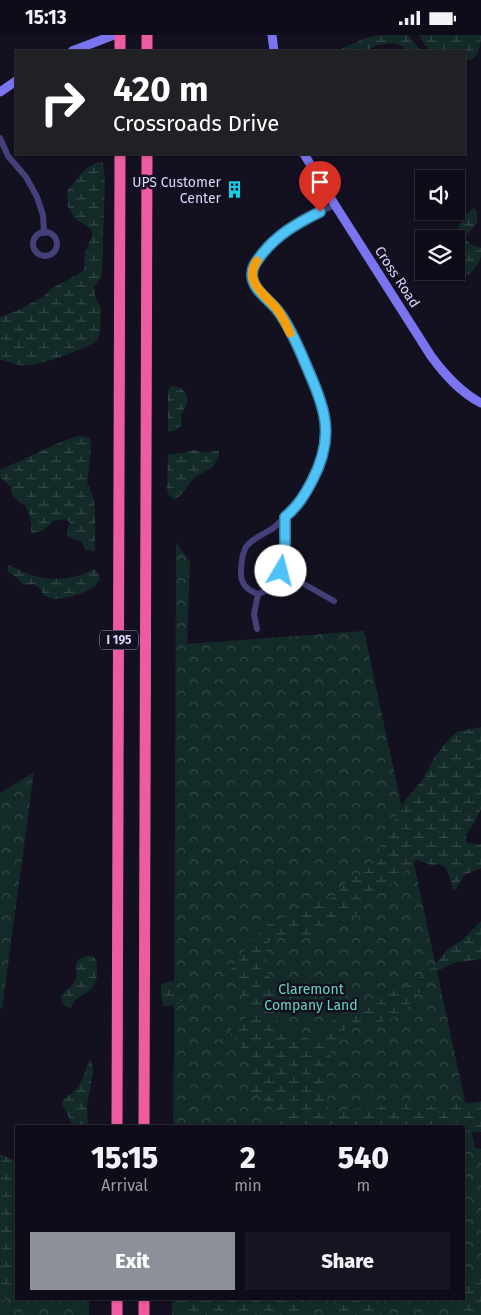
<!DOCTYPE html>
<style>
body{margin:0;font-family:"Fira Sans",sans-serif;background:#171521;color:#f1f3f6;height:100vh;display:flex;flex-direction:column;font-size:19px;white-space:nowrap}
*{box-sizing:border-box;margin:0}
p{font-size:16px;color:#9b9ba2}
.icon{flex:none;width:28px;height:28px;fill:none;stroke:currentColor;stroke-width:2;stroke-linecap:round;stroke-linejoin:round}
.map{position:relative;flex:1;overflow:hidden}
.drawer{position:absolute;left:15px;top:1090px;width:450px;height:175px;display:flex;flex-direction:column;background:#0e0c18;border-radius:0px;box-shadow:0 1px 4px #0004,0 0 0 1px #2e2c37}
.drawer>*{flex:none}
.guide{position:absolute;left:15px;top:15px;width:451px;height:105px;border-radius:0px;box-shadow:0 1px 4px #0004,0 0 0 1px #2e2c37;background:#202124;color:#fff;overflow:hidden}
.buttons{position:absolute;left:415px;top:135px;display:grid;gap:10px}
.buttons a{display:grid;place-items:center;width:50px;height:50px;border-radius:0px;background:#0e0c18;box-shadow:0 1px 4px #0004,0 0 0 1px #2e2c37;font-size:25px}
.pin{position:absolute;display:grid;place-items:center;width:42px;height:42px;color:#fff;margin:-51px -21px;border-radius:50% 50% 50% 0;rotate:-45deg;box-shadow:0 0 5px #0007}
.pin .icon{rotate:45deg}
.me{position:absolute;width:55px;margin:-28px;rotate:8deg;stroke-linejoin:round;filter:drop-shadow(0 0 4px #0008)}
.turn{display:flex;align-items:center;gap:18px;height:105px;padding:0 15px;font-size:22px}
.turn .icon{width:65px;height:65px;stroke-width:2.5}
.turn b{display:block;font-size:35px;line-height:42px}
.eta{display:flex;justify-content:space-evenly;align-items:center;height:85px;text-align:center}
.eta b{font-size:30px;font-weight:800;line-height:35px}
.cta{display:flex;gap:10px;margin-top:auto;padding:10px 15px}
.cta a{flex:1;height:58px;border-radius:0px;background:#8c9099;color:#fff;font-size:20px;font-weight:800;line-height:58px;text-align:center}
.cta a+a{background:#171521;color:#f1f3f6}
.status{display:flex;justify-content:space-between;align-items:center;height:35px;padding:0 25px;background:#0e0c18;direction:ltr}
.status svg{height:14px;fill:currentColor}
.map>svg:first-child{display:block}
</style>
<div class="status"><b>15:13</b><svg viewBox="0 0 49 12"><path d="M0 12V9h3v3zM5 12V6h3v6zM10 12V3h3v9zM15 12V0h3v12zM26 1h20v11H26zM47 4h2v5h-2z"/></svg></div>
<div class="map">
<svg width="481" height="1280" viewBox="0 0 481 1280">
<defs>
<pattern id="forest-crowns" width="20" height="18" patternUnits="userSpaceOnUse" patternTransform="scale(1.25)"><rect width="20" height="18" fill="#132a29"/><path d="M2 6a3 3 0 1 1 6 0M12 15a3 3 0 1 1 6 0" fill="none" stroke="#354849"/></pattern>
<pattern id="wetland-marsh" width="20" height="14" patternUnits="userSpaceOnUse" patternTransform="scale(1.25)"><rect width="20" height="14" fill="#132a29"/><path d="M1 5h8M5 5V1M11 12h8M15 12V8" fill="none" stroke="#354849"/></pattern>
</defs>
<rect width="100%" height="100%" fill="#131020"/>
<path fill="url(#forest-crowns)" d="M176,508L190,526L187,609L364,596L475,1113L481,1114V1280H172V1264H464V1091H173L174,1011Z
M34,737L2,974L0,973V758Z
M16,1126V1264H89V1280H0V1128Z"/>
<path fill="url(#wetland-marsh)" d="M382,0H408L421,16H408L400,10L393,8L377,10L366,16H337L365,3Z
M419,0H481C481,9 478,29 465,24V16H430L424,9Z
M98,127H101L103,128L105,144L102,234L101,243L94,252L95,261L101,273L100,297L97,306C83,315 35,333 19,330C13,329 8,326 0,325V282L21,274L44,261L52,253L84,236L85,217L92,201V195L85,190L74,183L68,171L67,156C78,143 82,134 98,127Z
M474,173L477,176V188L467,200L466,204L470,209L481,213C481,216 481,219 481,221C479,231 467,245 456,244C452,243 449,240 445,240C436,239 430,244 422,237V233L424,231V236H456C456,214 452,186 474,173Z
M171,351C181,350 189,358 187,368C186,372 183,375 182,378C180,383 183,390 179,393C176,396 172,396 168,396V356L169,353Z
M77,401L86,402L90,403L91,415L87,449C99,465 94,496 95,516L86,515L81,506L73,504L67,500V495L70,488L66,484L58,485L53,486L44,495L33,499L31,497C32,487 30,479 25,470L21,468L12,460L10,451L0,442V435L56,409Z
M192,415C199,415 207,420 213,415L219,416V421L213,432L195,442L180,461L174,465L168,459L167,453L168,420L169,419L183,418Z
M9,530C34,542 48,548 77,541C84,540 89,535 95,534L99,540L100,545C99,545 96,550 95,551C86,558 58,568 47,562C43,560 41,554 37,551C33,548 29,550 25,550C20,549 20,545 17,543C14,540 10,539 7,536Z
M481,692V774L475,787L467,798L466,803L467,808L481,809V833L464,840L455,856L453,855C452,849 448,831 441,830C438,829 435,830 432,830C427,829 422,826 416,825L395,847L370,863L365,872L352,883L330,890L319,897L307,902L280,903L274,906H270L267,909L266,916L267,937L278,959L275,979L278,986L283,992L289,995L298,997L314,1007L332,987L341,978L366,968L384,959L400,954L420,943L433,932L448,914L463,904L481,886V924L454,928L437,936L428,950L413,962L408,973L401,980L384,986L346,994C326,1007 324,1054 329,1075L331,1077L386,1070L398,1066L412,1065L429,1071L439,1070L444,1068L457,1065L469,1068L481,1066V1097L469,1098L464,1094V1091H462C454,1084 447,1087 438,1091H277C276,1081 271,1069 262,1063C258,1060 252,1058 248,1055C247,1049 249,1045 249,1039C250,1026 241,1009 231,1000V992L242,986L246,982L248,975L246,965L232,945L230,939L231,934L239,921L267,890L271,887L283,883L301,871L327,865L335,861L345,848L364,837L372,830L376,825L379,815L403,768L423,744L433,725L444,710L456,697Z
M87,921H92L96,925C98,935 98,949 89,956C81,962 74,963 71,973C64,971 61,969 61,961C65,956 71,952 75,946C81,935 67,928 87,921Z
M172,946C180,951 184,955 186,963C179,968 172,973 163,971L161,960V950L167,947Z
M89,1025L92,1026L93,1038L87,1070L88,1091H71C71,1080 63,1077 62,1066C66,1061 74,1058 78,1052C83,1045 86,1034 89,1025Z
M0,1119L16,1126V1236L4,1267L2,1280H0Z
M481,1240V1277L475,1280H461C457,1274 460,1270 462,1264H464C464,1254 473,1245 481,1240Z
M173,1264H304L303,1268V1280H185L184,1277Z
M343,1264H363L364,1265L372,1269L383,1280H336L343,1268Z"/>
<g fill="none" stroke-linecap="round" stroke-linejoin="round">
<path stroke="#43407a" stroke-width="6" d="M0,103L8,121L26,142L37,162L43,180L44,198
M33 209a12 12 0 1 1 24 0a12 12 0 1 1-24 0Z
M285,482C280,486 276,492 270,495C248,508 242,508 241,536C240,549 247,555 258,559C262,557 266,556 269,554C289,537 285,505 285,482C298,470 304,461 312,445C316,438 320,429 323,421C333,390 318,357 306,329C299,313 288,289 278,275C270,264 251,254 252,238C253,231 256,227 260,222C281,196 305,183 335,170
M281,536L334,566
M257,594L254,579L258,559"/>
<path stroke="#7a75ef" stroke-width="9" d="M272,0L274,16
M72,16L114,0
M0,57L16,46
M304,119L335,170L431,321C445,340 460,357 481,368"/>
<path stroke="#ed5ca0" stroke-width="11" d="M120,16V0
M147,16V0
M117,1091L120,119
M144,1091L147,119
M117,1280V1264
M144,1280V1264"/>
</g>
<g fill="none" stroke-linecap="round" stroke-linejoin="round">
<defs>
<path id="route" d="M281,536L285,516V482C298,471 304,461 312,446C336,400 325,374 306,330C299,313 289,290 278,276C270,265 252,255 252,239C252,231 257,226 262,219C277,200 297,188 320,177"/>
</defs>
<use href="#route" stroke="#337fa1" stroke-width="12"/>
<use href="#route" stroke="#4fc3f7" stroke-width="9"/>
<path stroke="#f59e0b" stroke-width="9" d="M257,226C243,247 265,259 276,273C282,280 286,289 290,298"/>
</g>
<defs>
<symbol id="building-bare" viewBox="-9 -9 18 18"><path d="M-4-6H4V6H1V3H-1V6H-4ZM-2.5-4.3h1.7v1.8h-1.7ZM.8-4.3h1.7v1.8H.8ZM-2.5-1h1.7V.8h-1.7ZM.8-1h1.7V.8H.8Z" fill="#19cbe1" stroke="#131020" stroke-width="2.5" paint-order="stroke"/></symbol>
</defs>
<g fill-rule="evenodd">
<use href="#building-bare" x="222" y="142" width="25" height="25"/>
</g>
<g text-anchor="middle" dominant-baseline="central" stroke-width="5" stroke-linejoin="round" paint-order="stroke">
<rect fill="#131020" stroke="#9e99b9" stroke-width="1" x="100" y="595.5" width="38" height="19" rx="4"/>
<g font-size="12" font-weight="bold" fill="#d9d4fa">
<text x="119" y="605">I 195</text>
</g>
<g font-size="14" fill="#d9d4fa" stroke="#131020" text-anchor="end">
<text x="221" y="147">UPS Customer<tspan x="221" dy="16">Center</tspan></text>
</g>
<g font-size="14" fill="#d9d4fa" stroke="#131020">
<text transform="translate(397 242) rotate(57)">Cross Road</text>
</g>
<g font-size="14" fill="#68d2b8" stroke="#131020">
<text x="311" y="954">Claremont<tspan x="311" dy="16">Company Land</tspan></text>
</g>
</g>
</svg>
<div class="buttons">
<a><svg class="icon" aria-label="sound" viewBox="0 0 24 24"><path d="M4 9h4l5-4v14l-5-4H4zM17 9q2 3 0 6"/></svg></a>
<a><svg class="icon" aria-label="layers" viewBox="0 0 24 24"><path d="M12 4l9 5-9 5-9-5zM3 14l9 5 9-5"/></svg></a>
</div>
<div class="pin" style="left:320px;top:177px;background:#d93025"><svg class="icon" aria-label="arrive" viewBox="0 0 24 24"><path d="M6 21V4h12l-3 4 3 4H6"/></svg></div>
<svg class="me" style="left:281px;top:536px" viewBox="-20 -20 40 40"><circle r="19" fill="#fff"/><path d="M0-13L10 11 0 6-10 11z" fill="#4fc3f7"/></svg>
<div class="guide">
<div class="turn"><svg class="icon" aria-label="right" viewBox="0 0 24 24"><path d="M7 20v-9h11M14 6l5 5-5 5"/></svg><div><b>420 m</b>Crossroads Drive</div></div>
</div>
<section class="drawer">
<div class="eta">
<div><b>15:15</b><p>Arrival</p></div>
<div><b>2</b><p>min</p></div>
<div><b>540</b><p>m</p></div>
</div>
<div class="cta"><a>Exit</a><a>Share</a></div>
</section>
</div>
